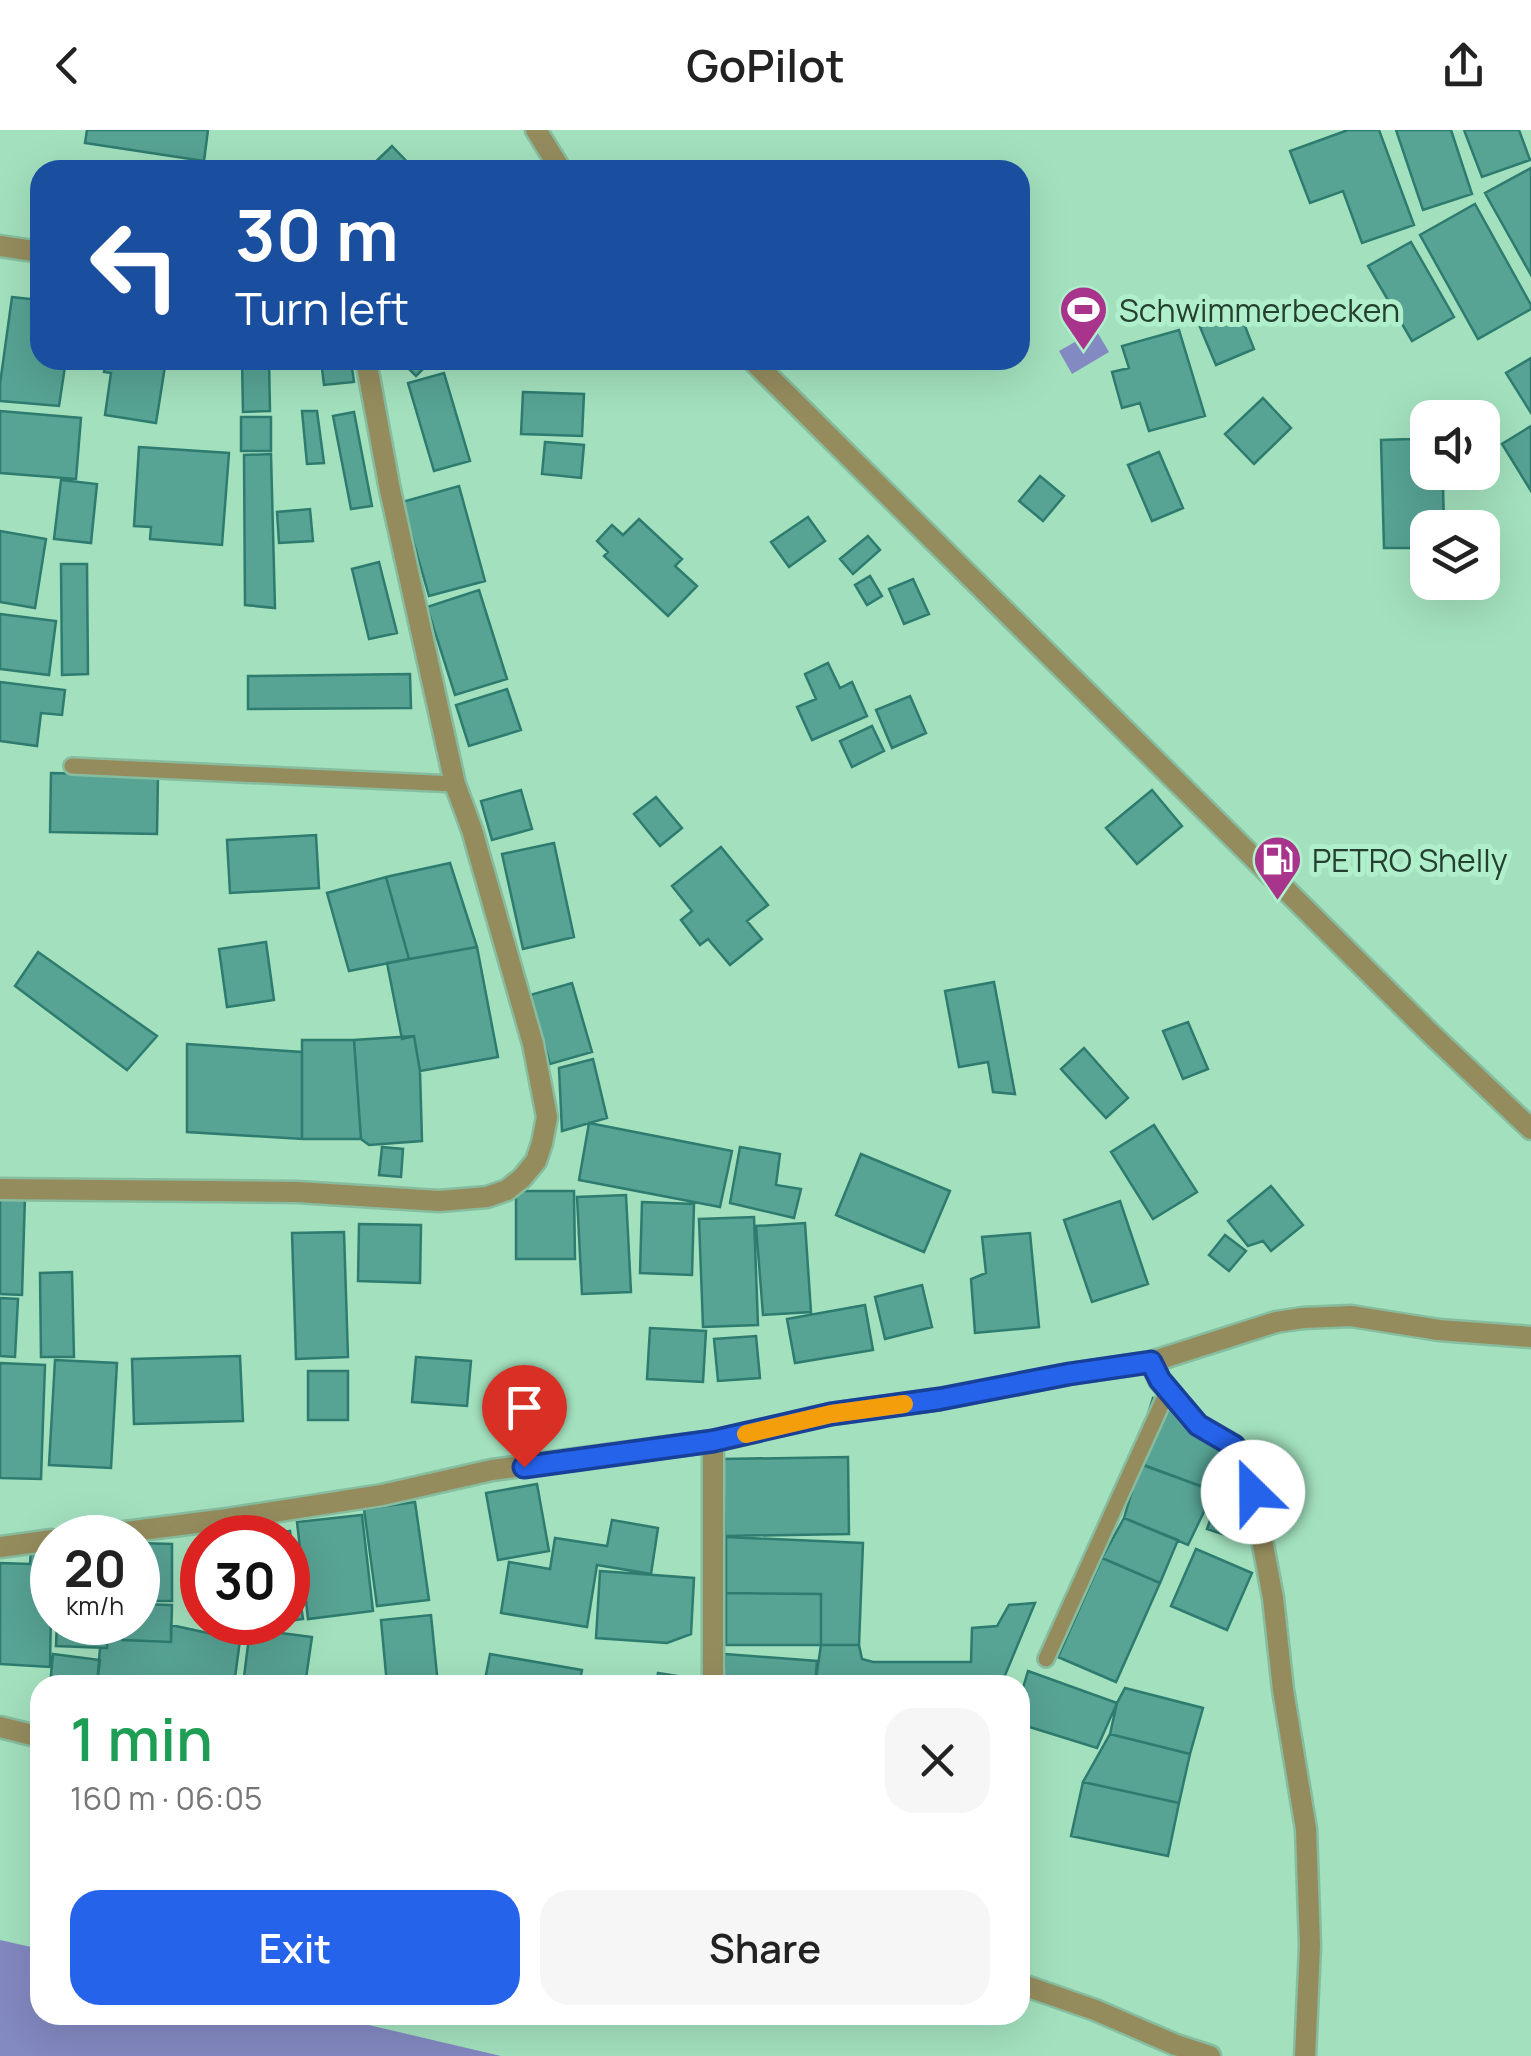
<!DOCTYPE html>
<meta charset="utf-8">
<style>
body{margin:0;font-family:Manrope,sans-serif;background:#f6f6f6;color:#222;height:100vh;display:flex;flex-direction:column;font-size:38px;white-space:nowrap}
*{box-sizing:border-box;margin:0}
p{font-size:32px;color:#767676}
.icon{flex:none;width:55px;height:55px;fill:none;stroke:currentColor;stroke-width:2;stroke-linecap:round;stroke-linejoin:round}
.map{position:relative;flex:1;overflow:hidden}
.drawer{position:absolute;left:30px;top:1545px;width:1000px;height:350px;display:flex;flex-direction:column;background:#fff;border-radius:30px;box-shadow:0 10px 40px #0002}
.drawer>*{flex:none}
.banner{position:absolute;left:30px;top:30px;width:1000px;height:210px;border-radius:30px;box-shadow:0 10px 40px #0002;background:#1a4fa0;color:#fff;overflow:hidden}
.controls{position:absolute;left:1410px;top:270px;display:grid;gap:20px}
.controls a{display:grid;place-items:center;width:90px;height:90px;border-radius:20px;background:#fff;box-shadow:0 10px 40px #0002;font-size:50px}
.speed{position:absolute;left:30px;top:1385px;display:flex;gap:20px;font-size:50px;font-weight:700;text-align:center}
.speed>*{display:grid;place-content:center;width:130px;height:130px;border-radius:50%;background:#fff;box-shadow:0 10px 40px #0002;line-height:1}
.speed small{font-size:25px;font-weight:400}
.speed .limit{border:15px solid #d22;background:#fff;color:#111}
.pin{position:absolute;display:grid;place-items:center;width:85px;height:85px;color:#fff;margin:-102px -42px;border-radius:50% 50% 50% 0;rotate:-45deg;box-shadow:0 0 10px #0007}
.pin .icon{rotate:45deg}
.me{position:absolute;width:110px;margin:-55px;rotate:337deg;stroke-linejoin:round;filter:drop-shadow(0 0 8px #0008)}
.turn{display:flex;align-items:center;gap:35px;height:210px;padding:0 40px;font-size:45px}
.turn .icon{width:130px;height:130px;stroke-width:2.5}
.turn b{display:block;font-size:70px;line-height:85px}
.round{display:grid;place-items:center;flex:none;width:105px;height:105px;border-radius:30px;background:#f6f6f6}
.head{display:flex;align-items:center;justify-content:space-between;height:170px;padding:0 40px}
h1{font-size:60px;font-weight:600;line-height:75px;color:#1e9e55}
.primary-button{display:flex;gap:20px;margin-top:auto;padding:20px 40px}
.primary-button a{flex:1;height:115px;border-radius:30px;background:#2563eb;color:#fff;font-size:40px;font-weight:600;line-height:115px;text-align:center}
.primary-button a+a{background:#f6f6f6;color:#222}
header{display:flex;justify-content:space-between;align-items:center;height:130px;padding:0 40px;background:#fff;font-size:45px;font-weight:600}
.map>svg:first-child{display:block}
</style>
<header><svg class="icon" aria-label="back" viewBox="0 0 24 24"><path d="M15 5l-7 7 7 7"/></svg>GoPilot<svg class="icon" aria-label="share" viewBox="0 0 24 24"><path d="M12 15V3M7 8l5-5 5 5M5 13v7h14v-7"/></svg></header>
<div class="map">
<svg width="1531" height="1926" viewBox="0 0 1531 1926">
<rect width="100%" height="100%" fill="#a3e1be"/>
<path fill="#8389c1" d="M1096,200L1109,222L1072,244L1059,221Z
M0,1810L40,1819V1885H326L501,1926H0Z"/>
<path fill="#57a394" stroke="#2d7c6f" stroke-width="2.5" d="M87,0H208L204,31L85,13Z
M1348,0H1379L1414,95L1362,113L1343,61L1310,73L1290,21Z
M1396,0H1451L1472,64L1423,80Z
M1464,0H1519L1530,30L1482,47Z
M392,16L413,38L411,40H367Z
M1531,38V145L1485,63Z
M1475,74L1531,175V179L1478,209L1420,105Z
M1411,112L1454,187L1412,211L1368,136Z
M12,167L40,170V230H66L59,276L0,271V254Z
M1239,181L1254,219L1216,235L1200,197Z
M1179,200L1205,286L1149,301L1140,273L1122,278L1112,242L1129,238L1122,216Z
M1531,228V283L1506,243Z
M106,230H166L156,293L105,285L111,243L104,242Z
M242,230H269L270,281L243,282Z
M321,230H351L354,252L324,255Z
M400,230H432L416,246Z
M444,243L470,331L434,341L408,253Z
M523,262L584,264L582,306L521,304Z
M1263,268L1291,298L1254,334L1225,304Z
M0,281L81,288L76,349L0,343Z
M302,281H317L324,333L307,334Z
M354,282L372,376L351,379L333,286Z
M1421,285L1428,288V342H1471V355L1443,356L1444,398H1428V418H1384L1381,310L1411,309Z
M241,287H271V321H241Z
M1531,296V361L1502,314Z
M545,312L584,315L581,348L542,344Z
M139,317L229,323L222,415L150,409L151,397L134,396Z
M1159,322L1183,378L1152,391L1128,335Z
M271,324L275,478L245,475L244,325Z
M1040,346L1064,366L1043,391L1019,371Z
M61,350L97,354L91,413L54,409Z
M459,356L485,451L429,466L402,372Z
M310,379L313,411L279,413L277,382Z
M808,387L825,411L789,437L771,412Z
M639,389L682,429L675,436L697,456L668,486L604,426L608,422L597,411L612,395L623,405Z
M0,401L46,409L35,478L0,472Z
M868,406L880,420L853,444L840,429Z
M379,432L397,503L369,509L352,439Z
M61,434H87L88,544L62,545Z
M870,446L882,466L867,475L855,455Z
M913,449L929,484L904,494L889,459Z
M479,460L507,549L455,565L427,477Z
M0,484L56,491L49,545L0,539Z
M828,533L840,558L852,552L867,586L812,610L797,577L816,569L805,544Z
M410,544L411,578L248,579V546Z
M0,552L65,560L62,585L41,583L37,616L0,611Z
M507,559L521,600L469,616L456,575Z
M910,566L926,603L892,618L876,580Z
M872,596L884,621L852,637L840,611Z
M51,643L158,645L157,704L50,702Z
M521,660L532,699L492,710L481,671Z
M1152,660L1182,696L1137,734L1106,698Z
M656,667L682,698L660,716L634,684Z
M316,705L319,758L230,763L227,710Z
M554,713L574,807L523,819L502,724Z
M721,717L768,775L747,791L762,809L730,835L708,809L700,815L681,790L692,781L672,756Z
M450,733L477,817L409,829L386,747Z
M386,747L409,829L349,841L327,763Z
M266,812L274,870L227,877L219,819Z
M477,817L498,927L420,941L414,906L402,909L387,833Z
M38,822L157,906L127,940L15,856Z
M994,852L1015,964L993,962L988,932L959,937L945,861Z
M572,853L592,922L550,934L530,865Z
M1188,892L1208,939L1183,949L1163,901Z
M414,906L420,941L422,1011L369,1015L361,1009L354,910Z
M302,910H354L361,1009H302Z
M187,914L302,922V1009L187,1002Z
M1084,918L1128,968L1106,988L1061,939Z
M593,929L607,988L562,1001L559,938Z
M589,993L732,1021L720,1077L579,1050Z
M1154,995L1197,1062L1153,1089L1111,1022Z
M382,1017L403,1019L401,1047L379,1045Z
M740,1017L780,1024L776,1055L801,1059L794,1088L730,1073Z
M861,1024L950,1061L924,1122L836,1085Z
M1271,1056L1303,1095L1271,1121L1263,1111L1248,1116L1228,1091Z
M516,1061H574L575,1129H516Z
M0,1065L25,1066L22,1165L0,1164Z
M626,1065L631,1162L582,1164L577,1067Z
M1120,1071L1148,1154L1092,1172L1064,1090Z
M642,1072L694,1074L692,1145L640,1143Z
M754,1087L758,1195L703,1197L699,1089Z
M805,1093L811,1182L763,1185L756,1096Z
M359,1094L421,1095L420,1153L358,1151Z
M344,1102L348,1227L296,1229L292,1103Z
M1030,1103L1039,1197L975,1203L971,1149L986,1143L982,1107Z
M1225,1105L1246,1121L1229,1141L1209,1125Z
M72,1142L74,1227H41L40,1143Z
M922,1155L932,1197L885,1209L875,1167Z
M0,1168L18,1169L15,1227L0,1226Z
M865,1175L873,1220L795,1233L787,1189Z
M650,1198L706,1201L703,1252L647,1249Z
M756,1206L760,1248L718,1251L714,1209Z
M240,1226L243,1291L134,1294L132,1229Z
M416,1227L471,1231L467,1276L412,1272Z
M55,1230L117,1233L111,1338L49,1335Z
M0,1233L45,1235L41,1349L0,1348Z
M308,1241H348V1290H308Z
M1153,1268L1236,1310L1214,1361L1133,1331Z
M848,1327L849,1404L725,1406L723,1329Z
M1140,1334L1214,1361L1188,1415L1124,1388Z
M1225,1348L1247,1356L1236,1385L1253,1392L1246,1412L1207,1399Z
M537,1354L549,1421L498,1430L486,1363Z
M415,1372L429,1470L377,1476L364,1379Z
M362,1385L373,1481L308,1489L297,1392Z
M1124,1388L1178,1410L1160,1453L1102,1428Z
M612,1390L658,1398L651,1444L597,1435L587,1497L501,1483L509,1432L550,1439L555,1408L607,1416Z
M290,1401L303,1489L288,1491V1408H244Z
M726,1407L863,1413L859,1515H821V1464L726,1463Z
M138,1413L172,1414V1471H138Z
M31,1419L52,1420L50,1537L0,1534V1433L30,1434Z
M1196,1419L1252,1443L1227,1500L1171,1476Z
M1102,1428L1160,1453L1116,1552L1058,1527Z
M600,1441L694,1448L691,1504L667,1513L596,1508Z
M726,1463L821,1464V1515H726Z
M1035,1473L1001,1555H815L821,1515H859L862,1529L873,1532H971L972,1498L997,1496L1009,1475Z
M138,1474L172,1475L171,1512L123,1510V1492H138Z
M431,1485L438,1555H387L381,1490Z
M57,1492H108L107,1518L56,1516Z
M171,1495L240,1510L234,1555H97L100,1518H107L108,1504L123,1510L171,1512Z
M250,1499L312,1507L305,1555H243Z
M53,1524L100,1530L97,1555H50Z
M490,1524L582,1540L579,1555H484Z
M725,1524L817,1531L815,1555H723Z
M1028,1541L1117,1573L1097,1618L1020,1594V1568Z
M658,1543L709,1551L708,1555H657Z
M1125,1558L1203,1578L1190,1624L1110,1604L1117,1573Z
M1110,1604L1190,1624L1179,1673L1083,1652Z
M1083,1652L1179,1673L1168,1726L1071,1706Z"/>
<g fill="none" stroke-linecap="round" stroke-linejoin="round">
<defs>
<path id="service" d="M72,636L455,654
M1046,1529L1168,1260"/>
<path id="minor" d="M0,116L40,122
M0,1059L297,1062L439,1071L487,1067L507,1060L522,1048L536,1031L542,1013L547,987L533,914L472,700L455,654L390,360L366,230
M1151,1232L1159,1250L1198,1295L1233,1315L1242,1326L1253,1362L1273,1468L1283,1560L1306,1699L1310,1816L1305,1926
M78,1408L227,1389L382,1365L492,1340L713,1311L831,1284L940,1269L1069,1244L1151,1232L1276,1192L1303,1188L1351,1186L1439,1200L1531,1207
M0,1417L52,1410
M713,1555V1311
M0,1597L40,1607
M1020,1854L1095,1880L1176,1915L1210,1926"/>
<path id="tertiary" d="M536,0L561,40
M752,230L1428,901L1531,999"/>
</defs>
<use href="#service" stroke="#87bd9f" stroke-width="20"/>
<use href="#minor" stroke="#87bd9f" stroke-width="25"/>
<use href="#tertiary" stroke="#87bd9f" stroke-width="25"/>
<use href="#service" stroke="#958c5e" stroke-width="15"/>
<use href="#minor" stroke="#958c5e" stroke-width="20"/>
<use href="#tertiary" stroke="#958c5e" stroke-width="20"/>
</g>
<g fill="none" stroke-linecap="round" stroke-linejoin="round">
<defs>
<path id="route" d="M524,1337L713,1311L831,1284L940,1269L1069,1244L1151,1232L1160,1250L1198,1295L1234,1316L1242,1326L1253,1362"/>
</defs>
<use href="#route" stroke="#184099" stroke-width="25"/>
<use href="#route" stroke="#2563eb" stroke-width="18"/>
<path stroke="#f59e0b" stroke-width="18" d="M746,1304L831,1284L904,1274"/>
</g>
<defs>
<symbol id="stadium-pin" viewBox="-11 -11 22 30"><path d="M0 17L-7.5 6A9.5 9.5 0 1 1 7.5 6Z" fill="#a9348c" stroke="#b0efcb"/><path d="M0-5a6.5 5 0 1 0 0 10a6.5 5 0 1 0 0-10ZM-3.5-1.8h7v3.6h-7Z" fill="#fff"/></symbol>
<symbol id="fuel-pin" viewBox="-11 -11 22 30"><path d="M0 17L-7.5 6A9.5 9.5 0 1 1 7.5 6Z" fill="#a9348c" stroke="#b0efcb"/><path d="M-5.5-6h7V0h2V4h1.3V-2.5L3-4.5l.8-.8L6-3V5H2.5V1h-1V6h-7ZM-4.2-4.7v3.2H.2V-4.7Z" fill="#fff"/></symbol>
</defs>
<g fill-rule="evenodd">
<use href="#stadium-pin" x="1056" y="152" width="55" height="75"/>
<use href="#fuel-pin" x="1250" y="702" width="55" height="75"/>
</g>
<g text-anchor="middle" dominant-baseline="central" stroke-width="10" stroke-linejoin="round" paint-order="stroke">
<g font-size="32" fill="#253f31" stroke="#b0efcb" text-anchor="start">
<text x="1119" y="180">Schwimmerbecken</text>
<text x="1312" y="730">PETRO Shelly</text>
</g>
</g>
</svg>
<div class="controls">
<a><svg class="icon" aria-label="sound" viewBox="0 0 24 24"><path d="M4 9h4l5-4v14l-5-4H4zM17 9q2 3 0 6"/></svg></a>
<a><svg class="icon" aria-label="layers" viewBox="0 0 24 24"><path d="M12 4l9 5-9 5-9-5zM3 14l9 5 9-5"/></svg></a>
</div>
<div class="speed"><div>20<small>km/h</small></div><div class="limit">30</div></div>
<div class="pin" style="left:524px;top:1337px;background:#d93025"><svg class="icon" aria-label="arrive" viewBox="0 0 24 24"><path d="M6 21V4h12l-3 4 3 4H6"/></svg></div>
<svg class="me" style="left:1253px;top:1362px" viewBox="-20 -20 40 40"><circle r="19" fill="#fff"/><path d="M0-13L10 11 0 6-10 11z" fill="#2563eb"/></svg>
<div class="banner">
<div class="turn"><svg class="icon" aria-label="left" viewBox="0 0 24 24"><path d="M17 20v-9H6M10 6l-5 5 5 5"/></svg><div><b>30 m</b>Turn left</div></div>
</div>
<section class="drawer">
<div class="head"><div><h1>1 min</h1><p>160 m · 06:05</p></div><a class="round"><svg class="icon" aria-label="close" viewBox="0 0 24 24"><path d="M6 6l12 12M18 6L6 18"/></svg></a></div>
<div class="primary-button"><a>Exit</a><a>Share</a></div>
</section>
</div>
